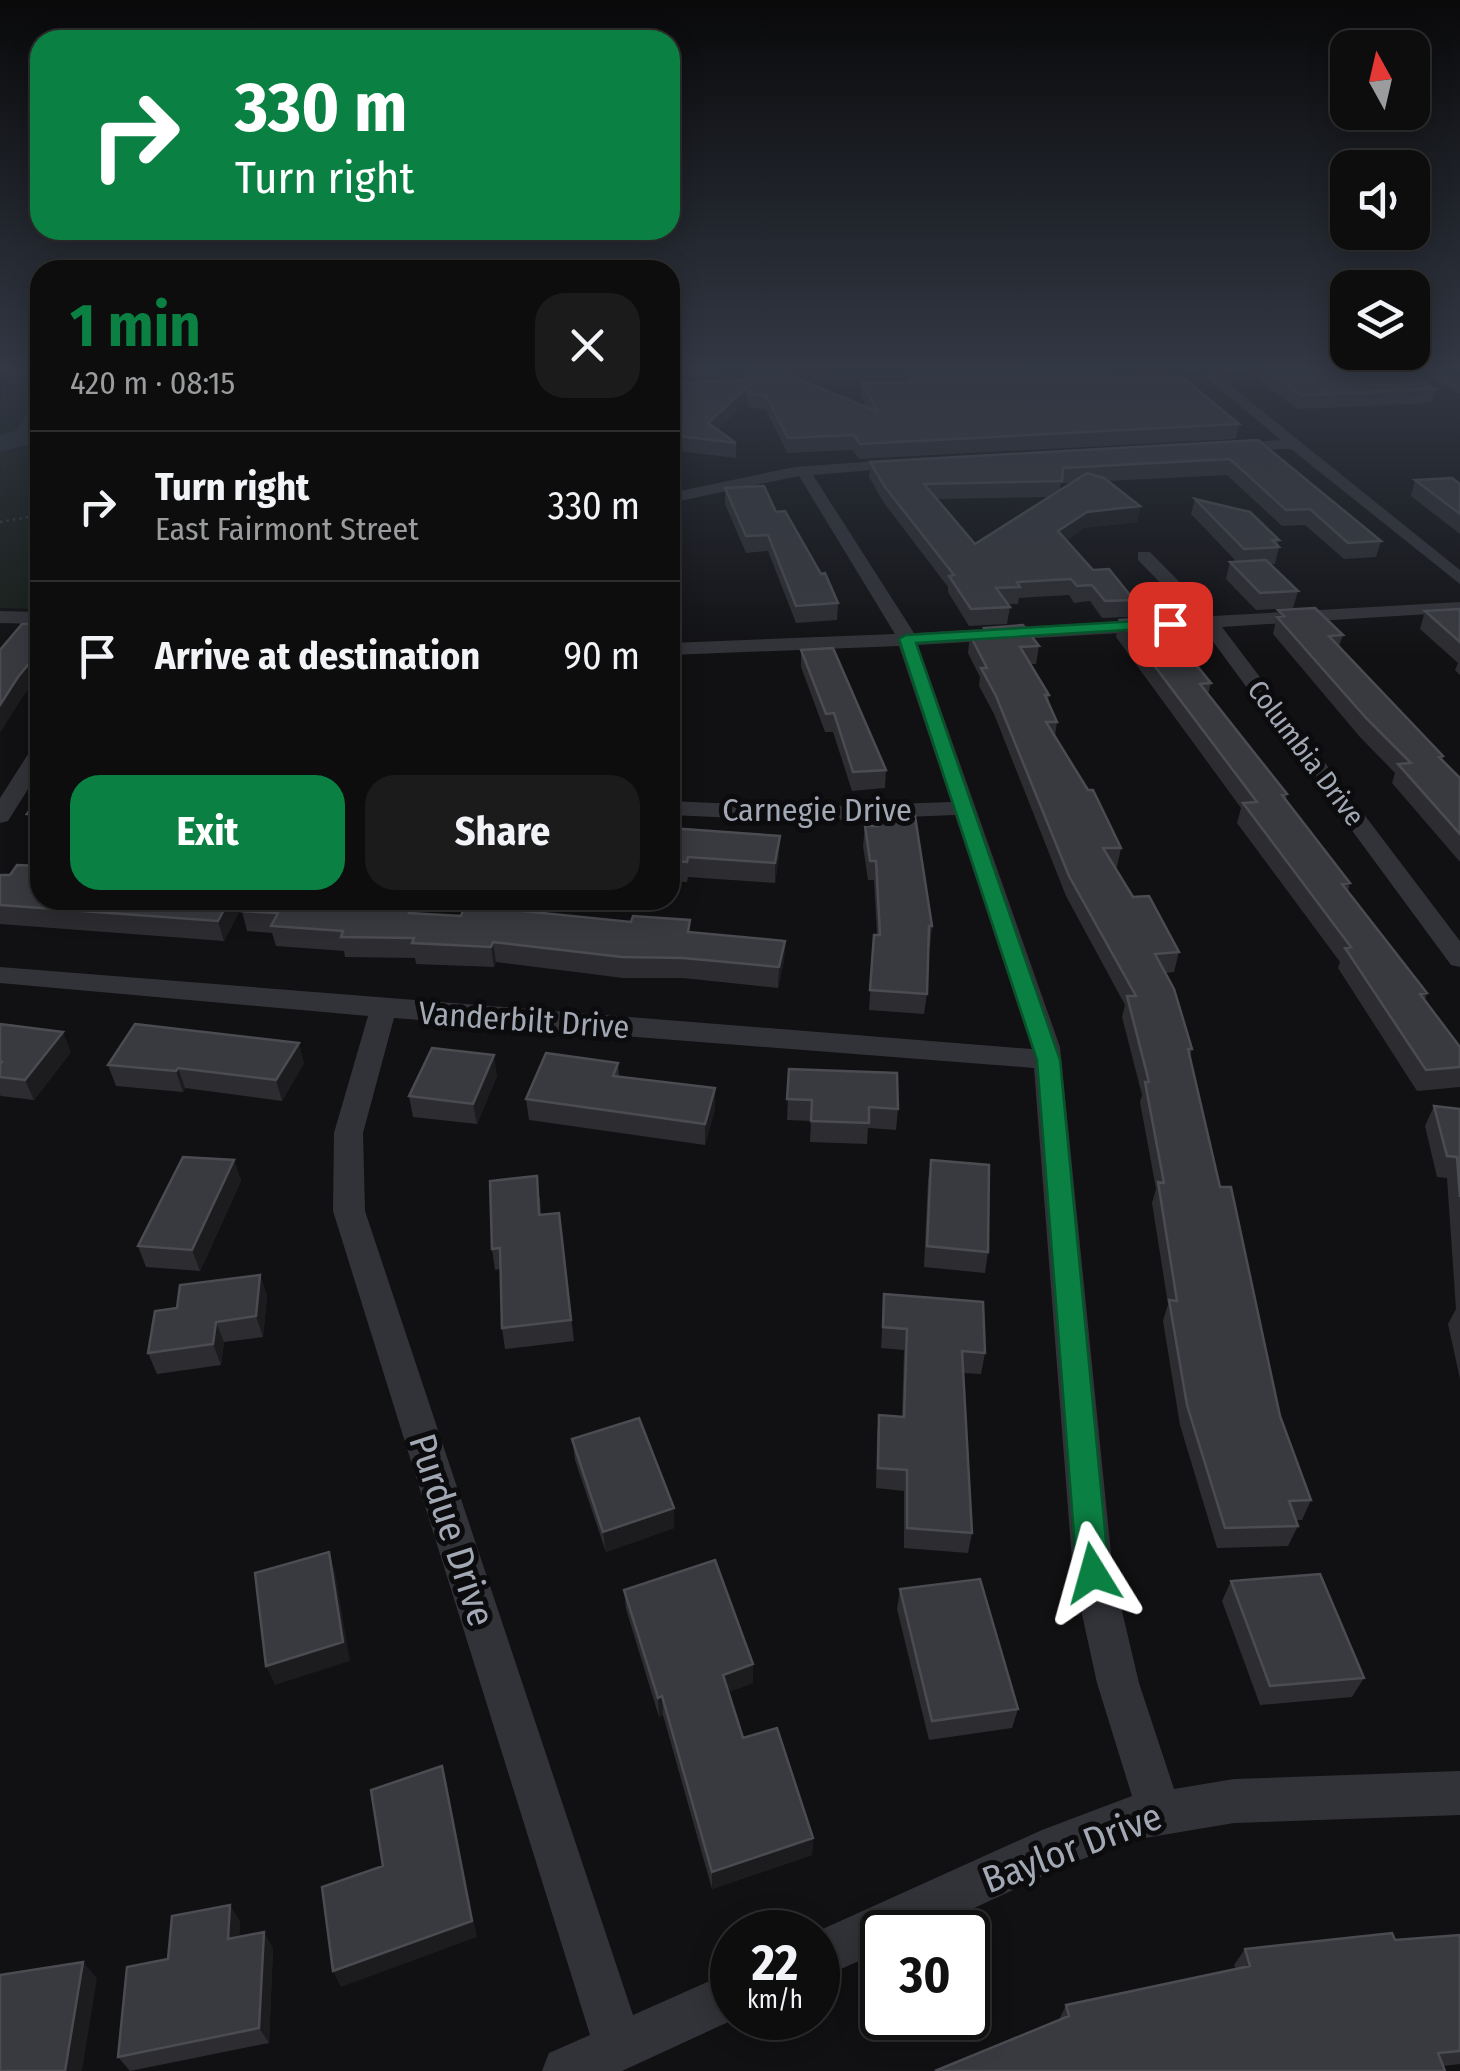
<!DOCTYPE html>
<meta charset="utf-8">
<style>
body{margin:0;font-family:"Fira Sans Condensed",sans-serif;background:#1b1b1c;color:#f1f3f6;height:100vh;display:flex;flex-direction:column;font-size:38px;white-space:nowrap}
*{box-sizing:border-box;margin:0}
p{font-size:32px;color:#9a9c9e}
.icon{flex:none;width:55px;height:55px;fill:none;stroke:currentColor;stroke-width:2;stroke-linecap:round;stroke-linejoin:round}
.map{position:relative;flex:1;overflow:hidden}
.details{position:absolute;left:30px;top:260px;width:650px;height:650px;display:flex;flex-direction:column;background:#0d0d0e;border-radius:30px;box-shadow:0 5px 25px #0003,0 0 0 2px #2d2d2e}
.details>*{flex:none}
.guide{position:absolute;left:30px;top:30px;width:650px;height:210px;border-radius:30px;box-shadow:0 5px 25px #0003,0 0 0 2px #2d2d2e;background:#0b8043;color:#fff;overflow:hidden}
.needle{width:65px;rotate:352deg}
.fabs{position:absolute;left:1330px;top:30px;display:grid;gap:20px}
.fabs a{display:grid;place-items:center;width:100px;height:100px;border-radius:20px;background:#0d0d0e;box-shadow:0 5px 25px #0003,0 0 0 2px #2d2d2e;font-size:50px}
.speed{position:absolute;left:710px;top:1910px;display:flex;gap:20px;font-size:50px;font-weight:700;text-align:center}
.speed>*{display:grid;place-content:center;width:130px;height:130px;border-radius:50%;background:#0d0d0e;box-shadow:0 5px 25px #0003,0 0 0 2px #2d2d2e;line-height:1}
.speed small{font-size:25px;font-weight:400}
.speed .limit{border:5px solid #111;border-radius:15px;background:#fff;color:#111}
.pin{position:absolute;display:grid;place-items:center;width:85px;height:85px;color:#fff;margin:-42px;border-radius:20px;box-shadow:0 5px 15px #0006}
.me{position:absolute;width:110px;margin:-55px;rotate:352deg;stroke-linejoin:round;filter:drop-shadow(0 0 8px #0008)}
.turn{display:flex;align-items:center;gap:35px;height:210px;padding:0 40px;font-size:45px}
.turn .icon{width:130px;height:130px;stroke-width:2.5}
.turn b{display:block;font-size:70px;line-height:85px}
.round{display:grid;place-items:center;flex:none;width:105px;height:105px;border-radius:30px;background:#1b1b1c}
.headline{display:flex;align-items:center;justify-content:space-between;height:170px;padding:0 40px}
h1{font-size:60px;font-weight:700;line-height:75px;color:#0b8043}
.button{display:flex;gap:20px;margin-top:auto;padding:20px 40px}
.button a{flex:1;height:115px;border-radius:30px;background:#0b8043;color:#fff;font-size:40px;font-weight:700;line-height:115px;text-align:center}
.button a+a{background:#1b1b1c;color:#f1f3f6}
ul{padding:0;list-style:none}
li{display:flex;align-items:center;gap:30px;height:150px;padding:0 40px;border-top:2px solid #2d2d2e}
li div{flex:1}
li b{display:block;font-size:38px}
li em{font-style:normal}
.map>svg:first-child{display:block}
</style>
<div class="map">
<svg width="1460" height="2071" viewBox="0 0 1460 2071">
<rect width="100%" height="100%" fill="#111113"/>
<path fill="#171e18" d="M10,369H40V609L0,608V399Z"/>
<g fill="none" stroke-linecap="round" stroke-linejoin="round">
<path fill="#273037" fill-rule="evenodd" d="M40,404L38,442L0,452V435L17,430L31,406Z"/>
<path stroke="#383a3f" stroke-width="2.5" stroke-dasharray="2.5 4" stroke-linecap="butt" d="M0,522L40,515"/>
<path fill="#323338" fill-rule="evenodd" d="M670,369H992L993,370L986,374L670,376Z
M1023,369H1114L1107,373L1029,374Z
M1196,369H1210L1460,570V584L1291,449L1222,451L1220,448L1227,444L1281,440Z
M1420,369H1435L1460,384V394Z
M904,459L912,464L909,467L813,475L914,633L1194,617L1138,560V552H1150L1213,616L1460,602V612L1222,627L1460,941V967L1451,965L1203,628L918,645L1060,1047L1113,1573L1139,1683L1174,1789L1234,1779L1460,1771V1815L1234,1823L1133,1840L1067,1865L922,1932H882V1951L818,1979L816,1932L1042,1830L1132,1796L1097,1683L1073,1573L1034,1068L394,1018L363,1133L365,1211L633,2015L732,1971V2018H737L622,2071H542L549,2053L590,2035L333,1211L334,1133L368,1016L0,983V967L1032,1049L955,815L805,821L670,815V801L805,807L951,802L899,646L670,655V643L895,634L799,476L670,503V493L795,467Z
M0,611L40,612V624L0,623Z
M40,747V770L8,821L0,823V798L32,748Z"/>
</g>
<path fill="#2d2d31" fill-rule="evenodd" d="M744,369L781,372L867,407L861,397L862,383L906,382L907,375L948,374V369H1045L1111,377L1239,424L1236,439L859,459L853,450L787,453L766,410L748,407L747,401L717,430L736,443V458L670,450V383L744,380Z
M1245,369H1404L1435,389L1431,403L1297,409Z
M1258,440L1381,541L1376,557L1344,559L1305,525L1282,526L1227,475L1108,481L1140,506L1137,522L1084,528L1066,540L1093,570L1134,600L1131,617L1102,618L1090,601L1074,603L1069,595L1019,598L1018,604H1008L1010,607L1007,624L969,626L948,592V587L884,503L869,477L870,462ZM1061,483H1072L1060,490ZM1050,497L975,544L937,499Z
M1415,480L1460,484V534L1411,496Z
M725,488L776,512L838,603L837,620L796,623L768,551L746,553L725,504Z
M1195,499L1279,540L1277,545L1279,547L1275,564H1271L1298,591L1293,608L1256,610L1226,579L1230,562L1236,561L1191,514Z
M1278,610L1343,635L1339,646L1443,756L1442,760L1460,778V862L1392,783L1395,773L1360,737L1273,634Z
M1460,610V675L1455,670L1458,663L1420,629L1425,611Z
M1120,620L1153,623L1187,650L1186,654L1211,683L1208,694L1287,794L1286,799L1350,883L1348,891L1427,993L1425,1000L1460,1047V1087L1417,1091L1338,968L1340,962L1237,823L1241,808L1116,637Z
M984,628L1039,646L1036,664H1030L1049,695L1048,702L1057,722L1055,736L1121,848L1117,867H1115L1133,897L1179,952L1174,972L1166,973L1192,1049L1190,1057L1220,1187L1280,1416L1311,1500L1302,1520H1296L1298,1526L1288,1546L1217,1548L1180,1425L1163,1321L1168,1304L1152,1203L1156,1189L1140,1102L1142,1095L1122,1017L1125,1005L1066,896L994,714L979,686L980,677L968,653L970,635H983Z
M801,650L886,770L885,788L852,791L833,732H825L801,667Z
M40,797V834L34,833L27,814Z
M877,816L932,926L930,946H928L927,994L924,1014L869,1010L874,935H877L874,880H868L863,846L865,826H876Z
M670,828L779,855L775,883L688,877L687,882L670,881Z
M0,875L40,900H237L240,910L224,941L0,924Z
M248,900H332L333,904L412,905L414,914L690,932L785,941L784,961L778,988L683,978H623L496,962L494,967L416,964L415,958L345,957L344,951L276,946L272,933L247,931L242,911Z
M0,1024L71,1052L34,1100L1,1096L0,1095Z
M304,1063L282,1101L185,1088L183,1092L116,1086L108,1065Z
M618,1063L619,1077L715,1088V1109L705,1145L529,1120L526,1099Z
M789,1069L898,1109L896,1130L868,1128L867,1144L810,1142L811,1121L787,1120Z
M497,1076L477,1124L413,1117L409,1096Z
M1434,1106L1460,1109V1379L1448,1324L1456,1309L1447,1178L1437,1177L1425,1126Z
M234,1160L241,1181L200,1271L146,1267L138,1246Z
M931,1160L988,1252L985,1273L924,1267L928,1180Z
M540,1197L541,1215L559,1213L574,1341L505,1349L502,1328L500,1269L495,1270L492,1249Z
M260,1275L267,1296L263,1337L224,1342L221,1365L157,1374L148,1353L177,1308Z
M884,1294L985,1353L981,1374L963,1373L972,1533L968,1553L904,1548V1491L876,1488L877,1436L879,1415L902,1417L904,1350L881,1348Z
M572,1439L674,1508V1528L606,1552L575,1460Z
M1231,1581L1364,1678L1352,1697L1260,1705L1222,1601Z
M900,1589L1018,1709L1012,1728L929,1740L897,1609Z
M624,1590L753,1664V1683L728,1692L743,1738L813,1838L812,1855L712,1889L663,1715L659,1717L626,1609Z
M240,1921L239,1937L273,1948L269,2043L130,2071L118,2057L168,1959Z
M1460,1935V2064L1443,2066L1059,2020L1066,2005L1236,1969L1234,1965L1245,1949Z"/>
<path fill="#1c1c1f" d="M747,387V401L708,438V423Z
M1140,506L1137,522L1084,528L1056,548L1058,531L1087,512Z
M40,650V676L24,695L0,733V705L18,677Z
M780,836L779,855L775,883V863Z
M229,900H237L240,910L224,941L218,921Z
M785,941L784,961L778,988L779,967Z
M493,942L496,962L494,967L491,947Z
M63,1032L71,1052L34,1100L25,1080Z
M299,1043L304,1063L282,1101L276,1080Z
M494,1055L497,1076L477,1124L473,1104Z
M178,1068L185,1088L183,1092L176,1071Z
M715,1088V1109L705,1145V1124Z
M234,1160L241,1181L200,1271L192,1250Z
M260,1275L267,1296L263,1337L256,1316Z
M216,1322L224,1342L221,1365L213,1344Z
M674,1508V1528L606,1552L603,1532Z
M329,1552L335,1572L350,1661L275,1685L266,1666Z
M753,1664V1683L723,1694V1675Z
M662,1696L663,1715L659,1717L658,1698Z
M442,1766L447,1784L477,1937L341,1987L333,1971Z
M813,1838L812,1855L712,1889V1872Z
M230,1905L240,1921L238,1956L228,1939Z
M264,1932L273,1948L269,2043L259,2028Z
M83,1962L97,1978L82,2071H65Z"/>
<path fill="#393a3f" stroke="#4a4c51" stroke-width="2.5" d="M745,369H781V372L878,412L862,383L911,382L907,375L954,374L951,369H1045L1107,372L1111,377L1180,375L1239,424L860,444L854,435L788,438L766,396L748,393L747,387L708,423L736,443L670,435V383L746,380Z
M1266,369H1404L1435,389L1301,395Z
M1258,440L1381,541L1348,543L1310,509L1286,510L1230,459L1063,468L1062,481L924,484L975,544L1087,473L1104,478L1140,506L1087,512L1058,531L1093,570L1109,569L1134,600L1105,601L1092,585L1077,586L1071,579L1017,582L1020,587L996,588L1010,607L971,609L949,576L954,575L885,487L870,462Z
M1452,478L1460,484V514L1415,480Z
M764,486L776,512L785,511L821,574L825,573L838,603L796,606L768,535L746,536L725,488Z
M1195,499L1250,512L1279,540H1272L1279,547L1244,549Z
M1266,560L1298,591L1260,593L1230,562Z
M1315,608L1343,635L1329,636L1443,756L1439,757L1460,778V834L1398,764L1411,763L1366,718L1277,617L1284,616L1278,610Z
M1460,609V642L1425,611Z
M1149,618L1153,623L1164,622L1187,650H1184L1211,683L1200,684L1287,794L1282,795L1350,883L1342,884L1427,993L1420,994L1460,1047V1067L1426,1070L1345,948L1351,947L1243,803L1257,802L1120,620Z
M22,624H40V650L18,677L0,705V650Z
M1023,625L1039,646L1020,647L1049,695H1045L1057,722H1046L1088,790H1093L1121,848H1103L1133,897L1149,896L1179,952L1155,954L1174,989L1192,1049H1188L1220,1187H1231L1280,1416L1311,1500L1289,1501L1298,1526L1225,1528L1187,1405L1169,1300L1177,1301L1158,1182L1164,1183L1145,1082H1149L1127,996H1136L1069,876L996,696L981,668H987L970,635L988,634L984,628Z
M833,648L886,770L853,772L834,713L826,714L801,650Z
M40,797V815L27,814Z
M877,816H915L932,926H929L927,994L870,990L874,935H880L876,861H870L865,826H878Z
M670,828L780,836L775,863L688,857L687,862L670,861Z
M17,865L40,866V900H229L218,921L0,905V875H10Z
M248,900H323L321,903L412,905L409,913L461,916L465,905L631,922L633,916L690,920L688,932L785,941L779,967L683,958L622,957L493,942L491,947L412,943L414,938L341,937L343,931L271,926L278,913L242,911Z
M0,1024L63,1032L25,1080L0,1077V1065L2,1062H0Z
M135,1024L299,1043L276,1080L178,1068L176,1071L108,1065Z
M432,1048L494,1055L473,1104L409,1096Z
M546,1053L618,1063L613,1076L715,1088L705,1124L526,1099Z
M789,1069L897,1073L898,1109L869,1107V1123L811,1121L812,1100L787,1099Z
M1434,1106L1460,1109V1197L1457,1157L1447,1156Z
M183,1157L234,1160L192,1250L138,1246Z
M931,1160L989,1165L988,1252L927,1246Z
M537,1176L539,1215L559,1213L571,1320L502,1328L500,1248L492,1249L490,1181Z
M260,1275L256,1316L216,1322L213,1344L148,1353L155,1311L177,1308L180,1285Z
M884,1294L983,1302L985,1353L962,1351L972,1533L907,1528V1470L878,1468L879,1415L904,1417L907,1329L883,1327Z
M639,1418L674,1508L603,1532L572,1439Z
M329,1552L343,1642L266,1666L255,1573Z
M715,1560L753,1664L723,1675L743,1738L777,1728L813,1838L712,1872L662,1696L658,1698L624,1590Z
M1320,1574L1364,1678L1270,1686L1231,1581Z
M980,1579L1018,1709L932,1721L900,1589Z
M442,1766L472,1921L333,1971L322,1887L383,1866L371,1790Z
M230,1905L228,1939L264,1932L259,2028L118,2057L127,1967L168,1959L172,1916Z
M1392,1933L1395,1940L1460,1935V2051L1438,2053L1445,2071H935L1069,2016L1066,2005L1250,1966L1245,1949Z
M83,1962L65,2071H0V1975Z"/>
<linearGradient id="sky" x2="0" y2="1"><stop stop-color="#09090a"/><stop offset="0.56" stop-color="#323844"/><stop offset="1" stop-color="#323844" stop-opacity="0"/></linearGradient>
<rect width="1460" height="659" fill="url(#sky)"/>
<path fill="#0b8043" stroke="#07532c" stroke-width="2.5" d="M1170,619L1175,620V627L916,643L1060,1060L1109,1573L1104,1584L1093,1588L1082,1584L1077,1573L1037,1060L899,639L906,635Z"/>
<g text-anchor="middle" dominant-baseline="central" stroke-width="10" stroke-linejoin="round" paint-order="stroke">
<g font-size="28" fill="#a2a8b4" stroke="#0c0c0e">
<text transform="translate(1306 753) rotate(53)">Columbia Drive</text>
</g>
<g font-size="32" fill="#a2a8b4" stroke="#0c0c0e">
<text x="817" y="810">Carnegie Drive</text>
<text transform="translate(524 1020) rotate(4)">Vanderbilt Drive</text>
</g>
<g font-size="38" fill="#a2a8b4" stroke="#0c0c0e">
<text transform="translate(452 1530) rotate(72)">Purdue Drive</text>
<text transform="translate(1072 1848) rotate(-21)">Baylor Drive</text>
</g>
</g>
</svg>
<div class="fabs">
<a><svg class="needle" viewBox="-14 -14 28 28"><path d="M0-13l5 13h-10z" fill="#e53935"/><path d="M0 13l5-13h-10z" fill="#9a9c9e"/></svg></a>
<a><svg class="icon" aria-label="sound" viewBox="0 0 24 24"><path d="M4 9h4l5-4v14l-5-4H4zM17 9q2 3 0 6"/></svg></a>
<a><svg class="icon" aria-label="layers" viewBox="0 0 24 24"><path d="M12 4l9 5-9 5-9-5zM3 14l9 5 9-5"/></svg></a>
</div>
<div class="speed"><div>22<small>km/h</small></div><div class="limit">30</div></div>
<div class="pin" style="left:1170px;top:624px;background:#d93025"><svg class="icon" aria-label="arrive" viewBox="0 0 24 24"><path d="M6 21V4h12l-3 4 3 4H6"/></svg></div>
<svg class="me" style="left:1093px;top:1573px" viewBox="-20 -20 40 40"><path d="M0-17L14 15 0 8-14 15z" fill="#0b8043" stroke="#fff" stroke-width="4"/></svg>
<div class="guide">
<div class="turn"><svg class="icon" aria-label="right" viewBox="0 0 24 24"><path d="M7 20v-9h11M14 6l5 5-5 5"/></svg><div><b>330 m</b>Turn right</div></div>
</div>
<section class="details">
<div class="headline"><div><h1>1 min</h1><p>420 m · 08:15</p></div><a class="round"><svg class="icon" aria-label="close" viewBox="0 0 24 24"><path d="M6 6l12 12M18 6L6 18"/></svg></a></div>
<ul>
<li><svg class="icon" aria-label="right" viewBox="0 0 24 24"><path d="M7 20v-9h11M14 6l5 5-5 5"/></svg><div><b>Turn right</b><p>East Fairmont Street</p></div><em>330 m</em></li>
<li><svg class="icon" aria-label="arrive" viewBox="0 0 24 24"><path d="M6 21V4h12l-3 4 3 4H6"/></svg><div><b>Arrive at destination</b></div><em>90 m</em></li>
</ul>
<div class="button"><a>Exit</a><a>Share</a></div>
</section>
</div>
